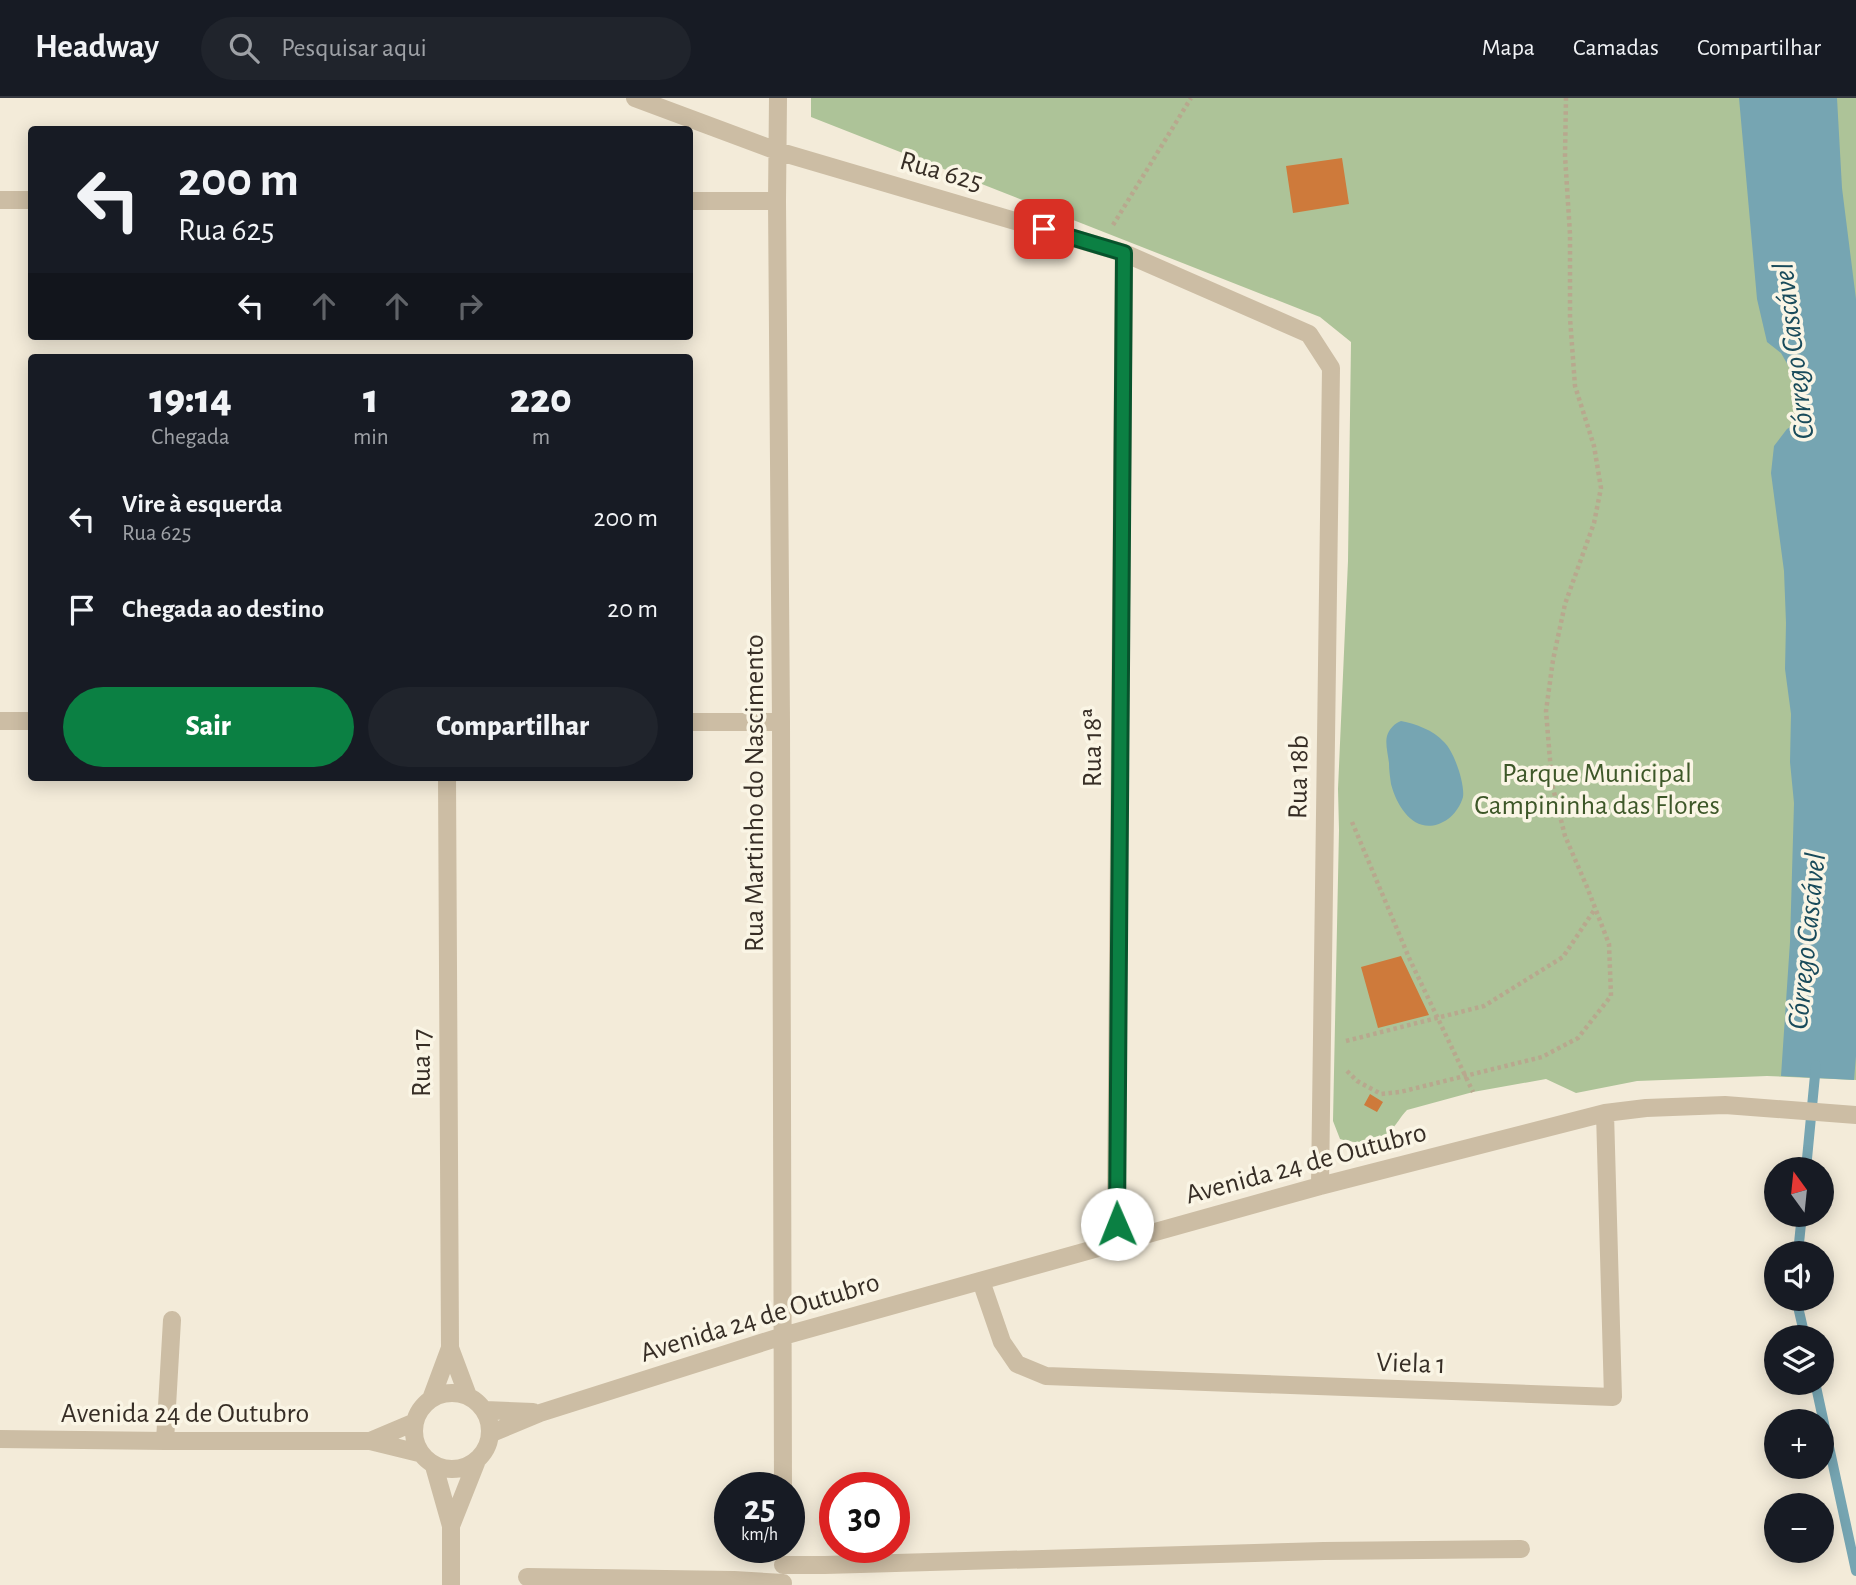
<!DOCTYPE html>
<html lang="pt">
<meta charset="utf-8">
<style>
body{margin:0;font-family:"Alegreya Sans",sans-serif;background:#20242c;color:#f1f3f6;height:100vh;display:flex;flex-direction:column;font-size:26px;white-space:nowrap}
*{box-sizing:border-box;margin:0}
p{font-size:23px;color:#9ea1a6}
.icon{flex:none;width:38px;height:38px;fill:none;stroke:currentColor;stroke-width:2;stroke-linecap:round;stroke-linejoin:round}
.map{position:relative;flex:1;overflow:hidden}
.details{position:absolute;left:28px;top:256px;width:665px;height:427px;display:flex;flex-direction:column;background:#171b24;border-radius:7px;box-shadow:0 4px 18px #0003}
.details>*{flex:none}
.top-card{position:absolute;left:28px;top:28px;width:665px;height:214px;border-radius:7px;box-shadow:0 4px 18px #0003;background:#171b24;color:#f1f3f6;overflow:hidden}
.needle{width:46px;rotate:345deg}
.controls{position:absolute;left:1764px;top:1059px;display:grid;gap:14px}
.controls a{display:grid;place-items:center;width:70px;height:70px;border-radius:50%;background:#171b24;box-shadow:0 4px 18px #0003;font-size:35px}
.speed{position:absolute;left:714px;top:1374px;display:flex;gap:14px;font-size:35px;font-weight:700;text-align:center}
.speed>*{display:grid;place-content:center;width:91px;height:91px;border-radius:50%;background:#171b24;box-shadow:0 4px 18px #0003;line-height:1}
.speed small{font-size:18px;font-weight:400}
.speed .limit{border:10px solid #d22;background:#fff;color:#111}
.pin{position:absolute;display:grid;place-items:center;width:60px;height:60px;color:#fff;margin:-30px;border-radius:14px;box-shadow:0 4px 10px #0006}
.me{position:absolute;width:77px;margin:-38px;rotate:359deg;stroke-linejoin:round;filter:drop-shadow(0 0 5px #0008)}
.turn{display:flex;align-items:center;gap:24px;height:147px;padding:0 35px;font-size:32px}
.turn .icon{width:91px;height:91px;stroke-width:2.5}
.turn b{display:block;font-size:49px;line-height:60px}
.lanes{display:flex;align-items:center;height:66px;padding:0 35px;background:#0003;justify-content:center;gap:35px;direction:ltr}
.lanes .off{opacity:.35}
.eta{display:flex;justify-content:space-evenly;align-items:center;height:119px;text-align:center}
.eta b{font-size:42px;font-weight:800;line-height:49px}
.primary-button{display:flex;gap:14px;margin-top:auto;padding:14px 35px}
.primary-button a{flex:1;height:80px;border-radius:42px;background:#0b8043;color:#fff;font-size:28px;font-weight:800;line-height:80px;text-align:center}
.primary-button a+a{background:#20242c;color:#f1f3f6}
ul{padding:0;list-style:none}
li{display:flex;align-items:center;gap:21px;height:91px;padding:0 35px}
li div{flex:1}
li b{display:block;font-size:26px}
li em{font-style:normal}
header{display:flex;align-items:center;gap:42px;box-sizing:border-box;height:98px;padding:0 35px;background:#171b24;border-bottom:2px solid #363941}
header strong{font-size:33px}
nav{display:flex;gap:38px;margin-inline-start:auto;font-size:24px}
.search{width:490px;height:63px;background:#20242c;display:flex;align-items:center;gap:18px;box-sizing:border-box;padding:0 24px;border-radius:38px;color:#9ea1a6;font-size:26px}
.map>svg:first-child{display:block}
</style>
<header>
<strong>Headway</strong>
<div class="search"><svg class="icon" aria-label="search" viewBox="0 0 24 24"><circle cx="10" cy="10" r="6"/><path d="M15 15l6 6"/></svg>Pesquisar aqui</div>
<nav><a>Mapa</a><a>Camadas</a><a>Compartilhar</a></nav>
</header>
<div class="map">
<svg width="1856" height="1487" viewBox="0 0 1856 1487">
<rect width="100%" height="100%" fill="#f3ebd9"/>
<path fill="#adc398" d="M811,0H1856V982L1767,978L1637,983L1576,995L1546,981L1473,994L1407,1012C1400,1019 1396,1028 1389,1034C1374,1047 1357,1046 1340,1041L1333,1023L1339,732L1338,691L1348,463L1351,244L1320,219L811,19Z"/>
<path fill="#76a5b2" d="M1739,0H1837L1842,90L1856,201V958L1854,982L1781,978L1790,844L1794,705L1790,664L1791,616L1785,571L1786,525L1784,473L1771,375L1774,348L1787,331L1798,324L1789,269L1781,255L1767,244L1757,201Z
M1401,623C1416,626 1433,632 1444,644C1454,653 1465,686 1463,699C1461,707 1454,717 1448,721C1419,741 1398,713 1391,686C1390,679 1389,672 1389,665C1388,657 1385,645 1387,638C1389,631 1395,625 1401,623Z"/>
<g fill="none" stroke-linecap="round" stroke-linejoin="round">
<path stroke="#76a5b2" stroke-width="10" d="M1806,1071L1816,967
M1798,1155L1802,1116
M1796,1200L1805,1239
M1815,1284L1856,1473"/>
</g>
<path fill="#ce7a3b" d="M1342,60L1349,106L1293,115L1286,68Z
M1401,858L1429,917L1378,930L1361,869Z
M1370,996L1383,1004L1377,1014L1364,1007Z"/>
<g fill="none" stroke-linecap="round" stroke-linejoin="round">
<path stroke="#b8a88e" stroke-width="4.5" stroke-dasharray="3.5 3.5" stroke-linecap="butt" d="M1113,127L1191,0
M1352,724L1410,862L1473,994
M1346,943L1484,908L1563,859L1595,811
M1347,973L1357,983L1381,996L1400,994L1542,959L1578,940L1611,898L1609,846L1587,789L1565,738L1552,686L1546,613L1553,562L1565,506L1594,425L1601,390L1594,348L1575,288L1570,220V136L1565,58L1566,0"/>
<path stroke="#ccbda4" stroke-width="18" d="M635,0L777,53L1124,155L1309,236L1331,270L1320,1088
M778,0L777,103L781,624L783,1390
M0,102H32
M690,103H777
M0,623H32
M690,624H781
M447,679L450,1250L468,1298
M1118,1145L1116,1107L1124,155
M981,1183L1002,1244L1017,1266L1046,1278L1613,1299L1605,1015
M414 1333a38 38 0 1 1 76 0a38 38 0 1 1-76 0Z
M431,1301L450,1250
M485,1312L533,1314
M492,1335L540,1315L783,1238L1320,1088L1605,1015L1646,1010L1725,1007L1856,1017
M0,1341L165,1343H370L419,1355
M165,1343L172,1222
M370,1343L415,1324
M434,1368L451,1428V1487
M451,1428L476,1365
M783,1467H825L1324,1453L1521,1451
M527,1479L734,1482L783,1485"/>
</g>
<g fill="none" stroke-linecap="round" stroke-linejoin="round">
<defs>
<path id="route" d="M1044,131L1124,155L1117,1126"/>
</defs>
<use href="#route" stroke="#07532c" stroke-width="18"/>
<use href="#route" stroke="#0b8043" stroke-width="12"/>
</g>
<g text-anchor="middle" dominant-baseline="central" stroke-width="7" stroke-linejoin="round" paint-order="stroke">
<g font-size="28" fill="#372e26" stroke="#faf5e5">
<text transform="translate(941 74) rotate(16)">Rua 625</text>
<text transform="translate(1093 650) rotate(-90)">Rua 18ª</text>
<text transform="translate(1299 679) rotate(-89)">Rua 18b</text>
<text transform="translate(755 695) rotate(-90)">Rua Martinho do Nascimento</text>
<text transform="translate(422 965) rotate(-90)">Rua 17</text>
<text transform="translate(1306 1066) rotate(-15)">Avenida 24 de Outubro</text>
<text transform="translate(760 1220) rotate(-17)">Avenida 24 de Outubro</text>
<text transform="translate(1411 1266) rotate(2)">Viela 1</text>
<text x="185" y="1316">Avenida 24 de Outubro</text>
</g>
<g font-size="28" fill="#3d5728" stroke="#faf5e5">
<text x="1597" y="676">Parque Municipal<tspan x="1597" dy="32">Campininha das Flores</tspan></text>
</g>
<g font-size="30" font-style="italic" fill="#194b5b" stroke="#faf5e5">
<text transform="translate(1794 253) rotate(-97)">Córrego Cascável</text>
<text transform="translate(1807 843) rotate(-84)">Córrego Cascável</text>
</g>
</g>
</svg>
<div class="controls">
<a><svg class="needle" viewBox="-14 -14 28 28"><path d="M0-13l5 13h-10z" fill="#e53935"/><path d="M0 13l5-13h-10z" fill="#9ea1a6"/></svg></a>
<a><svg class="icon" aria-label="sound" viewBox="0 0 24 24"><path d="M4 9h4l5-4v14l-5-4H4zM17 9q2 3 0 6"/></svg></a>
<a><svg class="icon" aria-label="layers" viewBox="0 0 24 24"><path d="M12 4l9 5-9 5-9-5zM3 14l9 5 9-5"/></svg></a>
<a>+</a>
<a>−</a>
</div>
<div class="speed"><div>25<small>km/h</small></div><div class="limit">30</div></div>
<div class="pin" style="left:1044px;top:131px;background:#d93025"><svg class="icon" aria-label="arrive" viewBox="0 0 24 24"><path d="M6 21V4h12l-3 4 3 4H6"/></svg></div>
<svg class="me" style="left:1117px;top:1126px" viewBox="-20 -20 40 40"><circle r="19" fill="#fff"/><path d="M0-13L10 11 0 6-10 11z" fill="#0b8043"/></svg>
<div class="top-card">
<div class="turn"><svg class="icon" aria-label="left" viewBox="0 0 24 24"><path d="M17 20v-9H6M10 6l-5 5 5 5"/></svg><div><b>200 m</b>Rua 625</div></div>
<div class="lanes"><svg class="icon" aria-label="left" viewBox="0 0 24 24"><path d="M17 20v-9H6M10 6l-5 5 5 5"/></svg><svg class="icon off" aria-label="ahead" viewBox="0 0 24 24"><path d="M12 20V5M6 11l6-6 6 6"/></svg><svg class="icon off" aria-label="ahead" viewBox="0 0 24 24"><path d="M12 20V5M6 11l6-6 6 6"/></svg><svg class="icon off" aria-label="right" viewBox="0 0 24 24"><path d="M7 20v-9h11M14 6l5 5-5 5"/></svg></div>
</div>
<section class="details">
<div class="eta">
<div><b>19:14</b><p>Chegada</p></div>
<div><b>1</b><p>min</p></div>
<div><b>220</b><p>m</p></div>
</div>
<ul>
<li><svg class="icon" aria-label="left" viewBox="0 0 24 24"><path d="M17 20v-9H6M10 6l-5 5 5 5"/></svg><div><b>Vire à esquerda</b><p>Rua 625</p></div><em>200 m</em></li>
<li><svg class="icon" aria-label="arrive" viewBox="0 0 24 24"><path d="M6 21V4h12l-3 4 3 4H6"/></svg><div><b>Chegada ao destino</b></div><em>20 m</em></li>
</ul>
<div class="primary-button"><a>Sair</a><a>Compartilhar</a></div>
</section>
</div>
